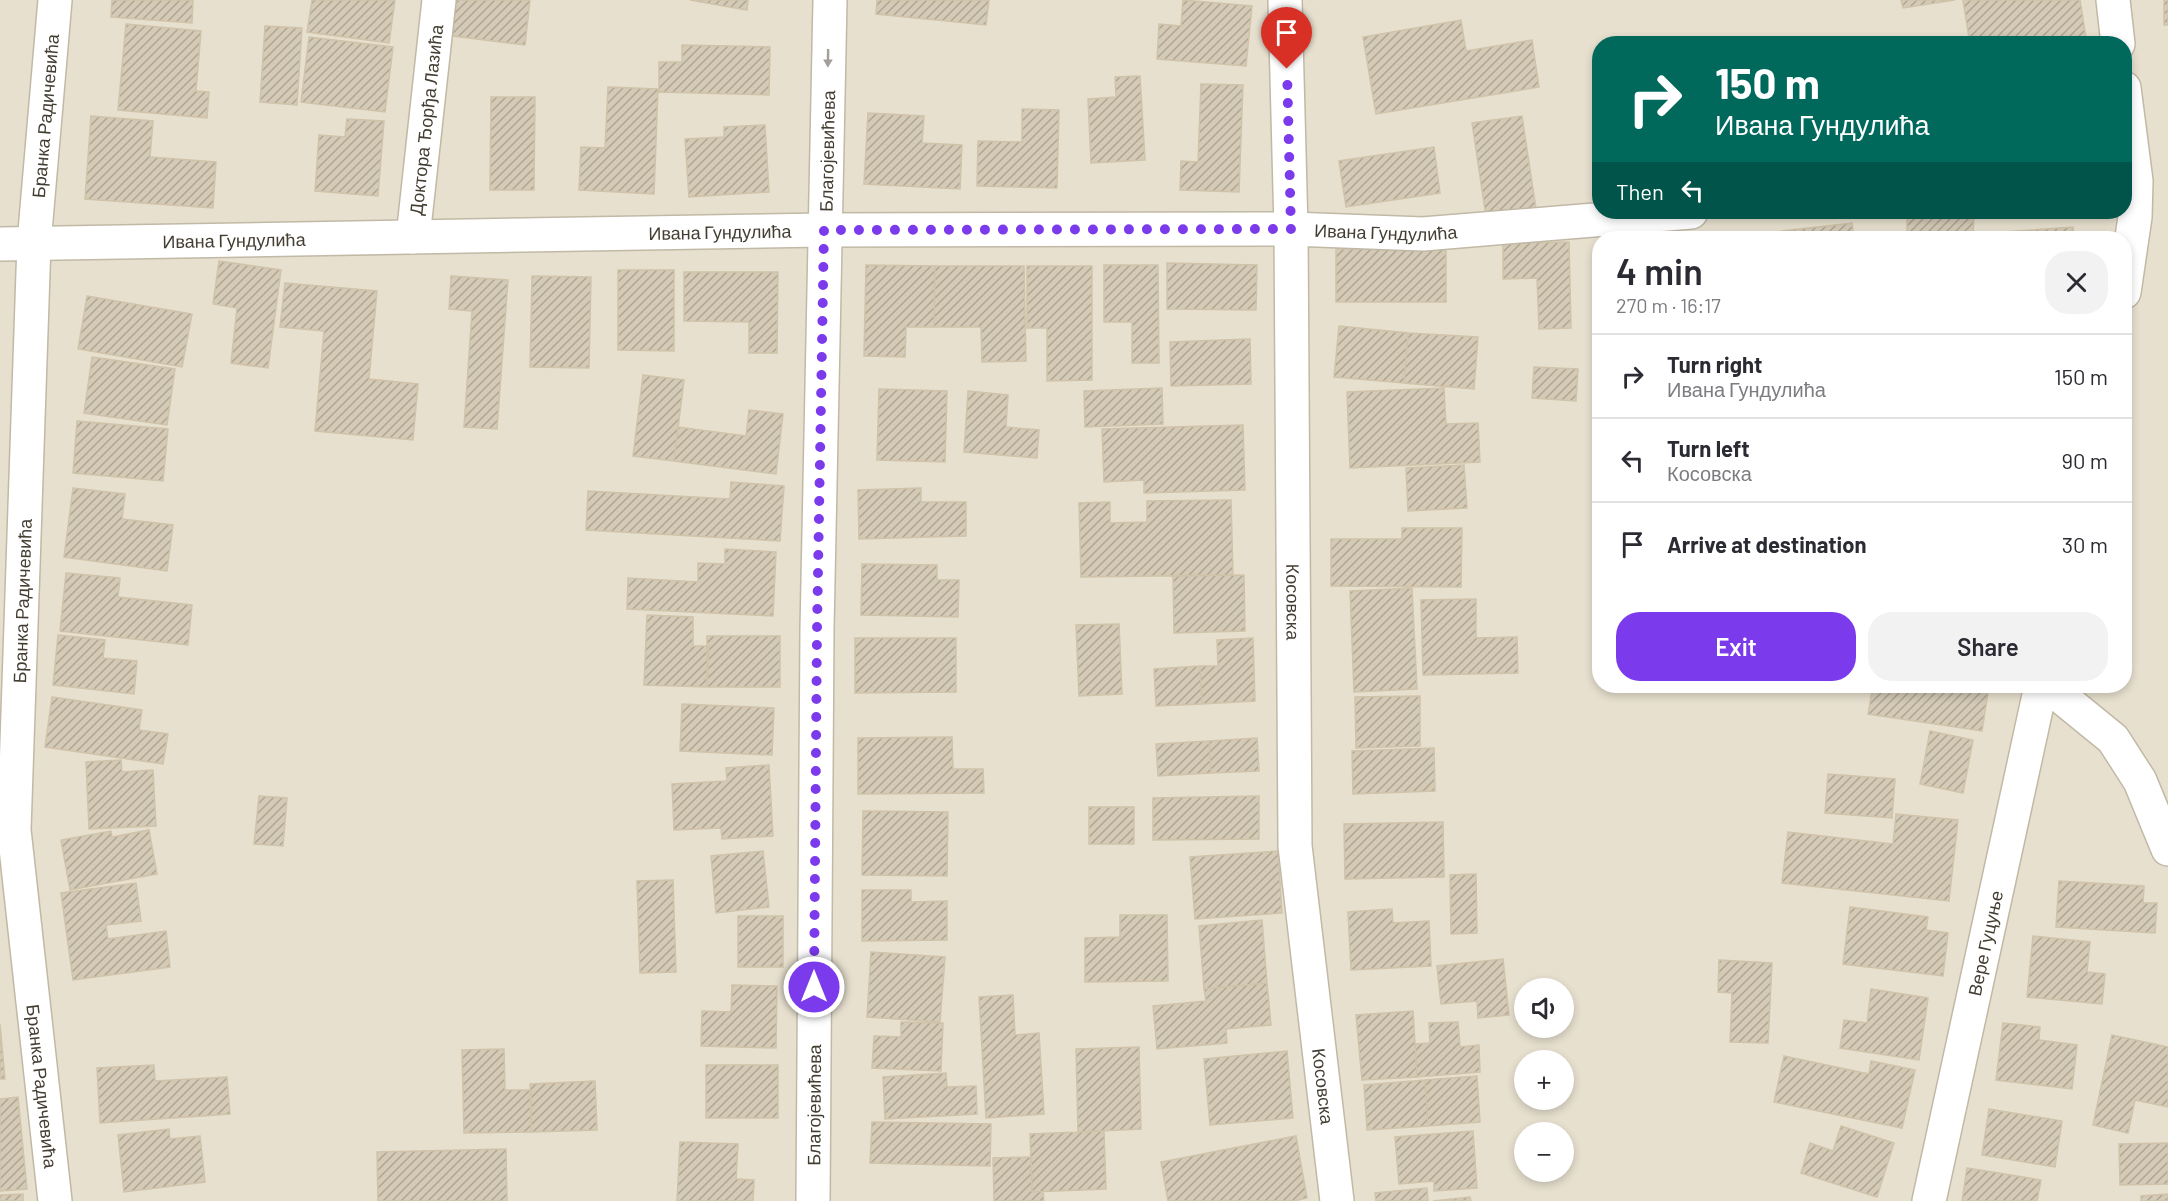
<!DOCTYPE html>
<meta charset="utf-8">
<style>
body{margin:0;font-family:Barlow,sans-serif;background:#f2f2f3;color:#2b2b33;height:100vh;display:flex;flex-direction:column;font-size:22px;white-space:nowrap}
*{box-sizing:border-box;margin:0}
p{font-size:20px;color:#7c7c81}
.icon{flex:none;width:33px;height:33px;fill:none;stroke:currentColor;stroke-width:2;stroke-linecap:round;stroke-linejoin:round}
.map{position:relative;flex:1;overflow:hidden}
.drawer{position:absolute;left:1592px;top:231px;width:540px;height:462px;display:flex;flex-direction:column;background:#fff;border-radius:24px;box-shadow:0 3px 9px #0003}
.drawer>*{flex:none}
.banner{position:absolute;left:1592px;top:36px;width:540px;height:183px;border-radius:24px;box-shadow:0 3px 9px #0003;background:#00695c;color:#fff;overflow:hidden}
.controls{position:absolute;left:1514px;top:978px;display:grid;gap:12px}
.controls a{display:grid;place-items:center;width:60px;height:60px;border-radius:50%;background:#fff;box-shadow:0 3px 9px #0003;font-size:30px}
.pin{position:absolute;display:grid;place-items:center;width:51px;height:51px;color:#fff;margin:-62px -26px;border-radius:50% 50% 50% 0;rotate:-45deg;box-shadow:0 0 6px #0007}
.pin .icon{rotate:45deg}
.me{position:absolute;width:66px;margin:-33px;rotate:0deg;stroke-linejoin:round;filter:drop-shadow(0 0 4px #0008)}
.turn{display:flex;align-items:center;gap:21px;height:126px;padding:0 24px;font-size:27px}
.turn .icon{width:78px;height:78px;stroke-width:2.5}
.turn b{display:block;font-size:42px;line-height:51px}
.then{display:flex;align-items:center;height:57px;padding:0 24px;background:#0003;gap:12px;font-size:22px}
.round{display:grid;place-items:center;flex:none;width:63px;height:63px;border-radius:24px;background:#f2f2f3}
.summary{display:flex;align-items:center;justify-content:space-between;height:102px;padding:0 24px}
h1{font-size:36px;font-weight:600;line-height:45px}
.action{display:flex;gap:12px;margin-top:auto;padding:12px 24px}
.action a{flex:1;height:69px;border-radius:24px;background:#7c3aed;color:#fff;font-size:24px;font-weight:600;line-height:69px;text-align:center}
.action a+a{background:#f2f2f3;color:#2b2b33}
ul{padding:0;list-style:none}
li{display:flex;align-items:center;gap:18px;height:84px;padding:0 24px;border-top:2px solid #e1e1e2}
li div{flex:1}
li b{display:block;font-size:22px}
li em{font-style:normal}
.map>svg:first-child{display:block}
</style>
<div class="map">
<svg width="2168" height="1201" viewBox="0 0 2168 1201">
<defs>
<pattern id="building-hatch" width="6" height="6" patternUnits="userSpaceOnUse" patternTransform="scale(1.5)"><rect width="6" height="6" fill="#d4cab6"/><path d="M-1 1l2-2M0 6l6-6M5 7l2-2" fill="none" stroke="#aea595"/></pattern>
</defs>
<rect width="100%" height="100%" fill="#f3eee1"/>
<path fill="#e7e0cf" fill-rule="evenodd" d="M0,0H2168V1201H0ZM1599,44H2124V212H1599ZM1599,238H2124V686H1599ZM1524,988H1563V1028H1524ZM1524,1060H1563V1100H1524ZM1524,1132H1563V1172H1524Z"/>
<path fill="url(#building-hatch)" stroke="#d0c3a9" stroke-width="1.5" d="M112,0H193L192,23L111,17Z
M312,0H395L389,43L307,32Z
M449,0H530L525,45L445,35Z
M690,0H748L747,10Z
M877,0H989L986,25L876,14Z
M1183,0L1252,6L1246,66L1157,59L1159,24L1181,26Z
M1901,0H1955L1903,8Z
M1963,0H2080L2087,44H2023L2022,36L1970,44Z
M2164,0H2168V25H2164Z
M1461,20L1466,51L1532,40L1539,87L1376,114L1363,37Z
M126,24L201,31L196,91L209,92L207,118L118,110Z
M265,26L302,28L297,105L260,102Z
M309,37L393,47L385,112L301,102Z
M682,45L770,47L769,95L659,92V62H682Z
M1140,76L1145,160L1091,163L1088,99L1116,97L1115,77Z
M1201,84L1243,85L1239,192L1180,190L1181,161L1198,162Z
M608,87L658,89L654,194L579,190L581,147L605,148Z
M491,97H535L534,190H490Z
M1022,109L1059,110L1057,188L977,186L978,141L1022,142Z
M868,113L924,116L922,143L962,145L960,189L864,184Z
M91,116L153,121L150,157L216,162L213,208L85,199Z
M1522,116L1536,209L1486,217L1472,123Z
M347,119L384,121L378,196L315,191L319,135L345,137Z
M765,125L769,192L689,197L685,139L724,137V127Z
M1434,147L1440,193L1346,207L1339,161Z
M1907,212H1974L1973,238H1907Z
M1852,223L1854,238H1782V231Z
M2073,227L2074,238H1976V234Z
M1569,242L1571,328L1539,329L1537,278L1503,279V243Z
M1336,249H1446V302H1336Z
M219,261L281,270L268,368L231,363L237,308L213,304Z
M1167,263L1257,265L1256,310L1167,309Z
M866,265L935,266L934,327H906L905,357L864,356Z
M1104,265H1158L1159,363H1132V322H1104Z
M935,266H1024L1026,361L982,362L981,327H934Z
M1027,266H1092V380L1047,381V328H1027Z
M618,270H674V351L618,350Z
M684,272H778L777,353H749V322L684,321Z
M451,276L508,280L497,429L464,427L472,311L449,309Z
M532,276L591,277L589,368L530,367Z
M285,283L377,291L369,379L418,384L413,440L315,431L324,331L280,327Z
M87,296L192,314L182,367L78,349Z
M1339,326L1408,333L1404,383L1334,377Z
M1408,333L1478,337L1474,389L1404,383Z
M1250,339L1251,384L1171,386L1170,342Z
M92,357L175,369L167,425L84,413Z
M1534,367L1578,369L1576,401L1532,398Z
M643,375L684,380L674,461L633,456Z
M1162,388L1163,424L1085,427L1084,391Z
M1444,388L1446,424L1478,423L1480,462L1350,468L1347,392Z
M879,389L947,391L945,462L877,460Z
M968,391L1008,395L1006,427L1039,430L1037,458L964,452Z
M749,410L783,414L776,474L674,461L678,427L746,436Z
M77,421L168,429L163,481L73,473Z
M1243,425L1245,490L1144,493V480L1104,482L1102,429Z
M1464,465L1467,508L1408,511L1406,468Z
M731,482L784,486L780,541L586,530L588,491L730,499Z
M73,488L125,494L122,519L173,525L167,571L64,557Z
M921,488V502H966V536L859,539L858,490Z
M1231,500L1233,575L1081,577L1079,503L1110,502V523L1147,522V501Z
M1402,528H1462L1461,587L1331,586V539H1402Z
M725,549L776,552L773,616L627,609L628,578L698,582V563L725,564Z
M862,564L937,565V580H959L958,617L861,615Z
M66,573L120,578L118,597L192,605L188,645L60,631Z
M1244,575L1245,631L1174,633L1173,576Z
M1412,588L1417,689L1354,692L1350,591Z
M1476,599V638L1517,637L1518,673L1423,675L1421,600Z
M647,615L693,617V646H709L707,687L644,685Z
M1119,624L1122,694L1079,696L1076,625Z
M58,635L105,640L103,658L137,661L134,694L53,685Z
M707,636H780V687H707Z
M855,638H956V692L855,693Z
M1253,638L1255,701L1202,704L1200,666H1218L1217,640Z
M1200,666L1202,704L1156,706L1154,669Z
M1873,686H1989L1982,731L1868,714Z
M1420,696V746L1356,748L1355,697Z
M52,697L142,710L139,730L168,734L163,764L45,747Z
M682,704L774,708L772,755L680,751Z
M1930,731L1973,740L1963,793L1920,784Z
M952,737L953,769H983L984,793L858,794V738Z
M1257,738L1259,771L1211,773L1209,741Z
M1209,741L1211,773L1158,776L1156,744Z
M1434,748L1435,791L1353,794L1352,751Z
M121,760L122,772L153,770L156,826L89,829L86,762Z
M769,765L773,836L722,839L721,828L674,830L672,784L727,781L726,768Z
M1828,774L1895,779L1892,818L1825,813Z
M259,796L287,798L283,846L254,844Z
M1259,796V839L1153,840V798Z
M1089,807H1134V844H1089Z
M863,811L948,812L947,876L862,875Z
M1896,814L1958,820L1949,901L1782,883L1788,832L1893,844Z
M1443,822L1444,877L1345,879L1344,824Z
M149,830L157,874L70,890L61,840L111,831L112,837Z
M763,851L769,907L716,913L711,856Z
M1278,851L1282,913L1195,919L1190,857Z
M1476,874L1477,933L1451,934L1450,875Z
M673,880L676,972L640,973L637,881Z
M2059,881L2144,886L2143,903H2157L2155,933L2056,927Z
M136,883L141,921L106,925L108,939L166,931L170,967L73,980L61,893Z
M862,890H911V902L947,901V940L862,941Z
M1850,907L1928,917L1926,930L1948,933L1943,976L1843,964Z
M1392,909L1393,923L1429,921L1431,966L1351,970L1348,912Z
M1120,915H1167L1168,981L1085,982V938L1120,937Z
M738,916H783V967H738Z
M1262,920L1267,983L1204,989L1199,926Z
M2033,936L2090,942L2087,972L2105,974L2102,1004L2027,997Z
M871,952L945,957L940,1022L867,1017Z
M1503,959L1509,1015L1478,1018L1477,1001L1441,1004L1437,966Z
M1719,960L1772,963L1768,1043L1730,1042L1732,993L1718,992Z
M1267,983L1271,1025L1226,1029L1227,1043L1157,1049L1153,1006L1206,1001L1204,989Z
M732,985L777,986L776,1048L701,1046L702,1011L731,1012Z
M1871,989L1928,998L1919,1060L1840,1048L1844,1020L1867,1023Z
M1013,995L1015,1035L1039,1033L1044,1114L986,1118L979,997Z
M1413,1011L1417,1077L1362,1080L1356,1015Z
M901,1022L943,1023L941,1071L872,1068L874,1036L901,1037Z
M1458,1022L1460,1047L1479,1045L1480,1072L1417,1077L1415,1044L1430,1043L1429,1023Z
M2003,1023L2040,1027L2039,1040L2077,1045L2072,1089L1996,1080Z
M0,1024L5,1079H0Z
M2112,1035L2168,1047V1107L2135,1100L2128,1133L2093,1125Z
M1139,1047L1141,1129L1078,1132L1076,1049Z
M504,1049L505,1090H531V1132L464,1133L462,1050Z
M1287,1051L1293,1118L1210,1125L1204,1059Z
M1784,1056L1869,1074L1871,1061L1915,1070L1902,1128L1774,1102Z
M154,1065L155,1081L227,1077L230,1114L100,1123L97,1068Z
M706,1065H778V1118H706Z
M946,1073L947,1087L976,1086L977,1114L885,1119L883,1077Z
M1477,1076L1480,1122L1428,1126L1425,1080Z
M1425,1080L1428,1126L1367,1130L1364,1085Z
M595,1081L597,1130L531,1132L530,1084Z
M18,1097L27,1189L0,1191V1099Z
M1989,1109L2062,1121L2055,1167L1982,1155Z
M872,1122L991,1124L990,1166L870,1163Z
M1841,1126L1894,1143L1877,1197L1801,1173L1810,1143L1833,1151Z
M169,1129L170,1139L200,1136L205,1182L124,1192L118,1135Z
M1104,1131L1106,1189L1032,1192L1030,1134Z
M1473,1131L1477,1188L1434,1191V1181L1399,1184L1395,1137Z
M1296,1136L1307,1198L1294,1201H1168L1161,1162Z
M680,1142L738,1144L736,1179L754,1180L753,1201H677Z
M2168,1143V1184L2120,1185L2119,1144Z
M506,1149L507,1201H378L377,1152Z
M1031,1157L1032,1192H1043L1044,1201H994L993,1158Z
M1967,1168L2041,1180L2037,1201H1962Z
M1427,1188L1428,1201H1376L1375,1193Z
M23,1194V1201H0V1195Z
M2168,1194V1201H2141V1196Z
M1470,1197L1471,1201H1433Z"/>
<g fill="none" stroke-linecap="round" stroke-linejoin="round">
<defs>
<g id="minor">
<path id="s1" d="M55,0L34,243L14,830L55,1201"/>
<path id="s2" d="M1285,0L1291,229L1295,846L1337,1201"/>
<path d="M2113,0L2118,44"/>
<path d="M2124,88L2136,181L2135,217L2124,292"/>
<path id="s3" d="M413,237L439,0"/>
<path id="s4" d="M0,244L824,230L1291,229L1423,234L1691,212"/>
<path d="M2048,686L2113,739L2140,781L2168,849"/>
<path id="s5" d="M813,1201L817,629L830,0"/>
<path id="s6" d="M1929,1201L2041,686"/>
</g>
</defs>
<use href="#minor" stroke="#c1b9a6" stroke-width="36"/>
<use href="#minor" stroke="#fff" stroke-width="33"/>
</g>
<defs><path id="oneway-solid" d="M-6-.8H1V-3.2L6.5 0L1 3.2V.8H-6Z" transform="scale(1.5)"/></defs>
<use fill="#a29e98" href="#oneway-solid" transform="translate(828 58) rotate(91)"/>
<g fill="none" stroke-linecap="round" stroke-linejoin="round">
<path stroke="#7c3aed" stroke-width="10" stroke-dasharray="0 18" d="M814,987L817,629L824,230L1291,229L1287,69"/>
</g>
<g text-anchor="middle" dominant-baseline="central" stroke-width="4.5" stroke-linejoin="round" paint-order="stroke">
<g font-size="18" fill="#443e32" stroke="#fff">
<text transform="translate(45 116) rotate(-85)">Бранка Радичевића</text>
<text stroke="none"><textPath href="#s3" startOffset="118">Доктора Ђорђа Лазића</textPath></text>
<text stroke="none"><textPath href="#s5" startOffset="1050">Благојевићева</textPath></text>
<text stroke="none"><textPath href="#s4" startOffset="1386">Ивана Гундулића</textPath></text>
<text stroke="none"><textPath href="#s4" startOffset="720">Ивана Гундулића</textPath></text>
<text stroke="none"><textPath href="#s4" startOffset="234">Ивана Гундулића</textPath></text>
<text transform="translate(22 601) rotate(-88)">Бранка Радичевића</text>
<text stroke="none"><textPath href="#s2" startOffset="602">Косовска</textPath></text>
<text stroke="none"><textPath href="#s6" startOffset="264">Вере Гуцуње</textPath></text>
<text stroke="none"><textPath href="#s1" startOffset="1089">Бранка Радичевића</textPath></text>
<text stroke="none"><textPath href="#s2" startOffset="1088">Косовска</textPath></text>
<text stroke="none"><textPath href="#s5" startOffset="96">Благојевићева</textPath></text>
</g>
</g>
</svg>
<div class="controls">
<a><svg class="icon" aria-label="sound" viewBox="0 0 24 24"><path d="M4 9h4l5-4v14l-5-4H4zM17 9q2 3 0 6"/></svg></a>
<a>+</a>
<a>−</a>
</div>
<div class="pin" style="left:1287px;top:69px;background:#d93025"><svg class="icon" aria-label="arrive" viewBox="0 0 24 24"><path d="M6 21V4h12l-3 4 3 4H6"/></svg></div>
<svg class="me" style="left:814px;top:987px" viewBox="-20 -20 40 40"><circle r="17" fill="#7c3aed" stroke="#fff" stroke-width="3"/><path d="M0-11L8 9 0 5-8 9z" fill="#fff"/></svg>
<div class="banner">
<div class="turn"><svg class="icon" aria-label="right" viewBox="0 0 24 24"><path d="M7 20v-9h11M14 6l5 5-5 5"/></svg><div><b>150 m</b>Ивана Гундулића</div></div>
<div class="then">Then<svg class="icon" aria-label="left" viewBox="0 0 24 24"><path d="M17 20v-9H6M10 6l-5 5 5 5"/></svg></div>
</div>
<section class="drawer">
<div class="summary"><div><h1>4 min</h1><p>270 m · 16:17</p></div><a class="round"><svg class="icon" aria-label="close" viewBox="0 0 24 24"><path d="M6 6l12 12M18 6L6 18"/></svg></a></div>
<ul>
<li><svg class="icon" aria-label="right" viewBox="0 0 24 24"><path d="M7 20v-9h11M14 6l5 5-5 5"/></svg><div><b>Turn right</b><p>Ивана Гундулића</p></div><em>150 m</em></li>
<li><svg class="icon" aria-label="left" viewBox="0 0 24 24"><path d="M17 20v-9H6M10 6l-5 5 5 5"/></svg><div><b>Turn left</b><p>Косовска</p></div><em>90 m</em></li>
<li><svg class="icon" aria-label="arrive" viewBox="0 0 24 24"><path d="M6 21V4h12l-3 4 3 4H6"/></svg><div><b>Arrive at destination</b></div><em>30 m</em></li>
</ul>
<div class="action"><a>Exit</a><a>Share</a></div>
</section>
</div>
